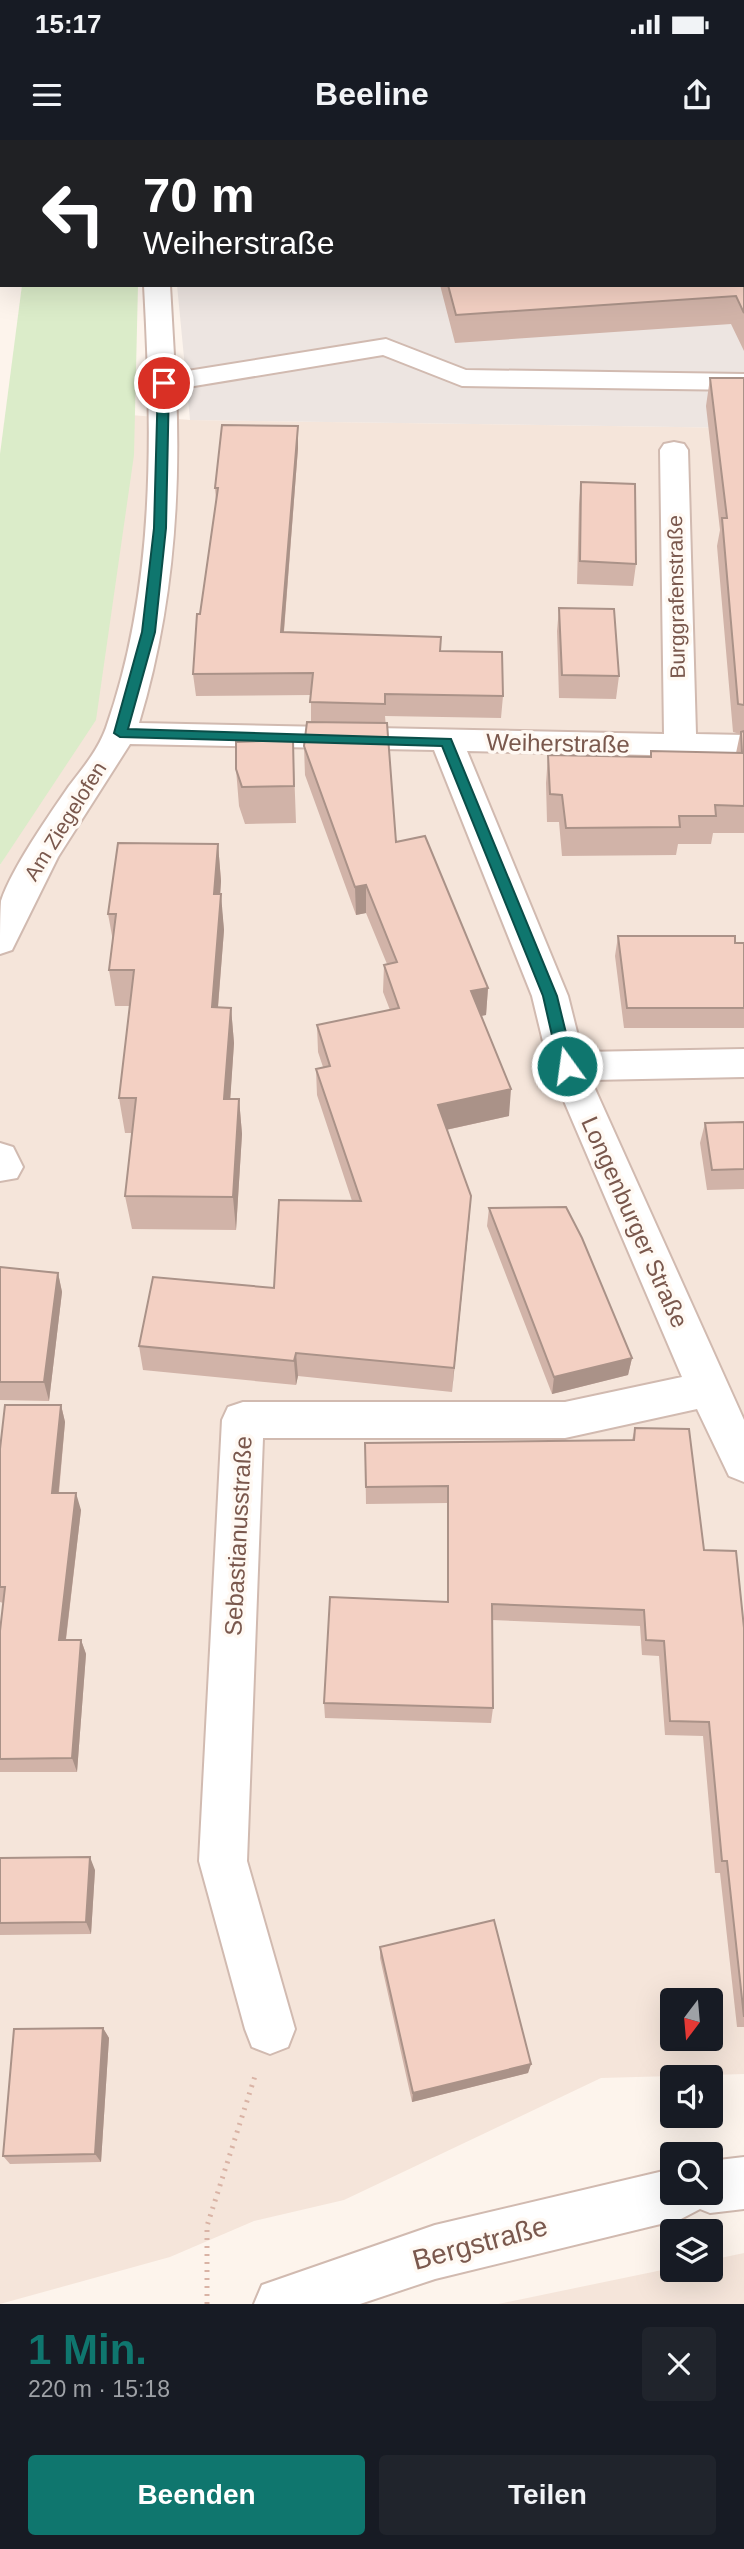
<!DOCTYPE html>
<html lang="de">
<meta charset="utf-8">
<style>
body{margin:0;font-family:Arial,sans-serif;background:#20242c;color:#f1f3f6;height:100vh;display:flex;flex-direction:column;font-size:26px;white-space:nowrap}
*{box-sizing:border-box;margin:0}
p{font-size:23px;color:#9ea1a6}
.icon{flex:none;width:38px;height:38px;fill:none;stroke:currentColor;stroke-width:2;stroke-linecap:round;stroke-linejoin:round}
.map{position:relative;height:2164px;overflow:hidden}
.panel{display:flex;flex-direction:column;background:#171b24;flex:1}
.panel>*{flex:none}
.guide{position:absolute;left:0px;top:0px;width:746px;height:147px;box-shadow:0 7px 28px #0002;background:#202124;color:#fff;overflow:hidden}
.needle{width:46px;rotate:196deg}
.controls{position:absolute;left:660px;top:1848px;display:grid;gap:14px}
.controls a{display:grid;place-items:center;width:63px;height:63px;border-radius:7px;background:#171b24;box-shadow:0 7px 28px #0002;font-size:35px}
.pin{position:absolute;display:grid;place-items:center;width:60px;height:60px;color:#fff;margin:-30px;border:4px solid #fff;border-radius:50%;box-shadow:0 2px 7px #0007}
.me{position:absolute;width:77px;margin:-38px;rotate:346deg;stroke-linejoin:round;filter:drop-shadow(0 0 5px #0008)}
.turn{display:flex;align-items:center;gap:24px;height:147px;padding:0 28px;font-size:32px}
.turn .icon{width:91px;height:91px;stroke-width:2.5}
.turn b{display:block;font-size:49px;line-height:60px}
.round{display:grid;place-items:center;flex:none;width:74px;height:74px;border-radius:7px;background:#20242c}
.head{display:flex;align-items:center;justify-content:space-between;height:119px;padding:0 28px}
h1{font-size:42px;font-weight:700;line-height:52px;color:#0f766e}
.primary-button{display:flex;gap:14px;margin-top:auto;padding:14px 28px}
.primary-button a{flex:1;height:80px;border-radius:7px;background:#0f766e;color:#fff;font-size:28px;font-weight:700;line-height:80px;text-align:center}
.primary-button a+a{background:#20242c;color:#f1f3f6}
.status{display:flex;justify-content:space-between;align-items:center;height:49px;padding:0 35px;background:#171b24;direction:ltr}
.status svg{height:19px;fill:currentColor}
header{display:flex;justify-content:space-between;align-items:center;height:91px;padding:0 28px;background:#171b24;font-size:32px;font-weight:700}
.map>svg:first-child{display:block}
</style>
<div class="status"><b>15:17</b><svg viewBox="0 0 49 12"><path d="M0 12V9h3v3zM5 12V6h3v6zM10 12V3h3v9zM15 12V0h3v12zM26 1h20v11H26zM47 4h2v5h-2z"/></svg></div>
<header><svg class="icon" aria-label="menu" viewBox="0 0 24 24"><path d="M4 6h16M4 12h16M4 18h16"/></svg>Beeline<svg class="icon" aria-label="share" viewBox="0 0 24 24"><path d="M12 15V3M7 8l5-5 5 5M5 13v7h14v-7"/></svg></header>
<div class="map">
<svg width="744" height="2164" viewBox="0 0 744 2164">
<rect width="100%" height="100%" fill="#fdf4ec"/>
<path fill="#f5e5da" fill-rule="evenodd" d="M131,275L190,280L744,288V1934L601,1938L344,2060L254,2081L170,2117L0,2164V725L87,578ZM672,1860H710V1899H672Z
M744,2113V2164H498L672,2128L710,2130L711,2120Z"/>
<path fill="#ede5e1" d="M152,0H744V288L190,280L177,145H744V2Z"/>
<path fill="#dbecc9" d="M22,145H138L134,315L96,580L0,725V314Z"/>
<g fill="none" stroke-linecap="round" stroke-linejoin="round">
<defs>
<path id="minor" d="M117,0H141V2H118Z
M144,145H170L175,233L386,199L466,230L744,234V250L462,246L383,215L176,249C181,362 172,474 139,583L664,594L660,310L664,304L674,302L684,304L688,310L696,594L744,595V617L467,611L568,856L582,912L744,909V937L591,940L744,1280V1342L729,1336L697,1269L565,1298H263L247,1721L295,1889L288,1907L270,1914L252,1907L245,1889L199,1721L222,1280L228,1267L243,1262H565L682,1237L549,926L532,856L434,610L130,604L58,717L12,810L0,814C0,798 0,775 1,761C12,728 49,675 69,646C83,628 98,610 106,588C156,446 152,294 144,145Z
M0,1003L13,1007L23,1027L17,1038L0,1041Z
M744,2017V2069L710,2073L700,2069L681,2079L435,2139L360,2164H254L262,2145L435,2085L672,2029V2053H710V2021Z"/>
<path id="highway" d="M0,0H23L2,2V7Z
M0,48H2L0,72Z"/>
</defs>
<use href="#minor" stroke="#d1bab0" stroke-width="4"/>
<use href="#highway" stroke="#dad0cd" stroke-width="4"/>
<path stroke="#d9b3a5" stroke-width="5" stroke-dasharray="2 6" stroke-linecap="butt" d="M207,2164V2086L255,1936"/>
<use href="#minor" fill="#fff" fill-rule="evenodd"/>
<use href="#highway" fill="#f7afa3" fill-rule="evenodd"/>
</g>
<path fill="#d1b3a8" d="M402,0H744V211L731,184L455,203L440,145H744V2H403Z
M710,238H744V693H713L711,704H678L676,715L562,716L559,682H547L546,643L548,615L650,617L651,611L736,613L740,594L733,592L717,406L720,390L706,266Z
M298,286V308L284,492L440,511L503,556L501,578L385,576L396,702L488,848L486,875L481,876L509,976L446,990L469,1082L452,1252L298,1236L296,1245L143,1230L139,1206L274,1148L352,1061L317,955L316,929L323,927L318,912L317,885L390,870L383,852L384,825L387,824L366,773L356,775L305,635L304,606L311,582V555L196,556L193,534L216,360L215,348Z
M581,342L636,424L633,446L577,444L579,364Z
M559,468L619,536L616,559L559,558L557,491Z
M293,600L296,683L245,684L239,666L236,629Z
M218,704L221,741L220,754L224,790L218,868H231L234,903L230,959H239L242,994L236,1090L132,1089L125,1056L132,993H125L119,958L130,866H115L109,830L113,801L108,774Z
M618,796L744,803V888H624L615,816Z
M744,982V1049L707,1050L700,1003L705,983Z
M489,1068L632,1218L628,1235L552,1254L487,1086Z
M0,1127L58,1133L62,1152L49,1261L0,1260Z
M61,1265L65,1282L59,1353L81,1370L66,1500H81L86,1514L77,1632H0V1491L3,1463L0,1462V1309Z
M635,1288L704,1410L744,1488V1887H737L720,1733H715L703,1596L665,1595L659,1516L642,1515L640,1486L492,1480L493,1568L491,1583L325,1578L324,1563L447,1462V1363L366,1364L365,1303L632,1300Z
M0,1718L95,1730L91,1794L0,1795Z
M380,1807L531,1924L528,1933L412,1962L380,1818Z
M103,1888L109,1898L101,2022L10,2024L3,2016Z"/>
<path fill="#aa9288" d="M298,286V308L282,514L281,492Z
M218,704L221,741L218,790L214,754Z
M366,745V773L356,775L355,747Z
M221,754L224,790L215,903L212,867Z
M488,848L486,875L469,878L471,851Z
M231,868L234,903L228,993L224,959Z
M511,949L509,976L436,992L438,965Z
M239,959L242,994L236,1090L233,1057Z
M471,1056L469,1082L452,1252L454,1228Z
M58,1133L62,1152L49,1261L44,1242Z
M296,1213L298,1236L296,1245L294,1221Z
M632,1218L628,1235L552,1254L554,1237Z
M61,1265L65,1282L57,1369L52,1353Z
M76,1353L81,1370L64,1514L59,1500Z
M81,1500L86,1514L77,1632L72,1618Z
M90,1717L95,1730L91,1794L86,1782Z
M103,1888L109,1898L101,2022L95,2014Z
M531,1924L528,1933L412,1962L413,1953Z"/>
<path fill="#f3d0c3" stroke="#aa9288" stroke-width="2" d="M410,0H744V173L736,156L456,175L448,145H744V2H410Z
M710,238H744V565L738,564L722,378H727Z
M222,285L298,286L281,492L441,497L440,511L502,512L503,556L385,554V564L310,562L313,533L193,534L197,474H200L218,348H215Z
M581,342L635,344L636,424L580,421Z
M559,468L614,469L619,536L562,535Z
M307,582L387,583L396,702L425,696L488,848L471,851L511,949L438,965L471,1056L454,1228L296,1213L294,1221L139,1206L153,1137L274,1148L279,1060L361,1061L316,929L330,926L317,885L399,868L384,825L397,822L366,745L355,747L304,606Z
M744,591V666L715,665L716,676H679L680,687L566,688L562,655L550,654L548,615L651,617V611L742,613L741,592Z
M293,600L294,646L242,647L236,629V602Z
M118,703L218,704L214,754H221L212,867L231,868L224,959H239L233,1057L125,1056L136,958H119L134,830H109L116,774H108Z
M618,796H735V803H744V868H627Z
M744,982V1029L712,1030L705,983Z
M566,1067L582,1098L632,1218L554,1237L489,1068Z
M0,1127L58,1133L44,1242H0Z
M5,1265H61L52,1353H76L59,1500H81L72,1618L0,1619V1491L5,1447H0V1309Z
M635,1288L689,1289L704,1410L736,1411L744,1488V1877L727,1721H722L709,1582L670,1581L664,1501L646,1500L644,1470L492,1464L493,1568L324,1563L330,1457L448,1462V1346L366,1347L365,1303L634,1300Z
M90,1717L86,1782L0,1783V1718Z
M494,1780L531,1924L413,1953L380,1807Z
M103,1888L95,2014L3,2016L14,1889Z"/>
<path fill="#0f766e" stroke="#0a4d48" stroke-width="2" d="M164,240L169,243L166,388L155,492L128,589L451,599L557,856L574,926L572,930L567,931L559,926L543,856L442,606L120,597L114,593L142,492L154,388L158,243Z"/>
<g text-anchor="middle" dominant-baseline="central" stroke-width="7" stroke-linejoin="round" paint-order="stroke">
<g font-size="21" fill="#7a584d" stroke="#fff9f3">
<text transform="translate(676 457) rotate(-91)">Burggrafenstraße</text>
<text transform="translate(65 681) rotate(-58)">Am Ziegelofen</text>
</g>
<g font-size="24" fill="#7a584d" stroke="#fff9f3">
<text transform="translate(558 603) rotate(1)">Weiherstraße</text>
<text transform="translate(635 1082) rotate(66)">Longenburger Straße</text>
<text transform="translate(238 1396) rotate(-87)">Sebastianusstraße</text>
</g>
<g font-size="28" fill="#7a584d" stroke="#fff9f3">
<text transform="translate(480 2103) rotate(-15)">Bergstraße</text>
</g>
</g>
</svg>
<div class="controls">
<a><svg class="needle" viewBox="-14 -14 28 28"><path d="M0-13l5 13h-10z" fill="#e53935"/><path d="M0 13l5-13h-10z" fill="#9ea1a6"/></svg></a>
<a><svg class="icon" aria-label="sound" viewBox="0 0 24 24"><path d="M4 9h4l5-4v14l-5-4H4zM17 9q2 3 0 6"/></svg></a>
<a><svg class="icon" aria-label="search" viewBox="0 0 24 24"><circle cx="10" cy="10" r="6"/><path d="M15 15l6 6"/></svg></a>
<a><svg class="icon" aria-label="layers" viewBox="0 0 24 24"><path d="M12 4l9 5-9 5-9-5zM3 14l9 5 9-5"/></svg></a>
</div>
<div class="pin" style="left:164px;top:243px;background:#d93025"><svg class="icon" aria-label="arrive" viewBox="0 0 24 24"><path d="M6 21V4h12l-3 4 3 4H6"/></svg></div>
<svg class="me" style="left:567px;top:926px" viewBox="-20 -20 40 40"><circle r="17" fill="#0f766e" stroke="#fff" stroke-width="3"/><path d="M0-11L8 9 0 5-8 9z" fill="#fff"/></svg>
<div class="guide">
<div class="turn"><svg class="icon" aria-label="left" viewBox="0 0 24 24"><path d="M17 20v-9H6M10 6l-5 5 5 5"/></svg><div><b>70 m</b>Weiherstraße</div></div>
</div>
</div>
<section class="panel">
<div class="head"><div><h1>1 Min.</h1><p>220 m · 15:18</p></div><a class="round"><svg class="icon" aria-label="close" viewBox="0 0 24 24"><path d="M6 6l12 12M18 6L6 18"/></svg></a></div>
<div class="primary-button"><a>Beenden</a><a>Teilen</a></div>
</section>
